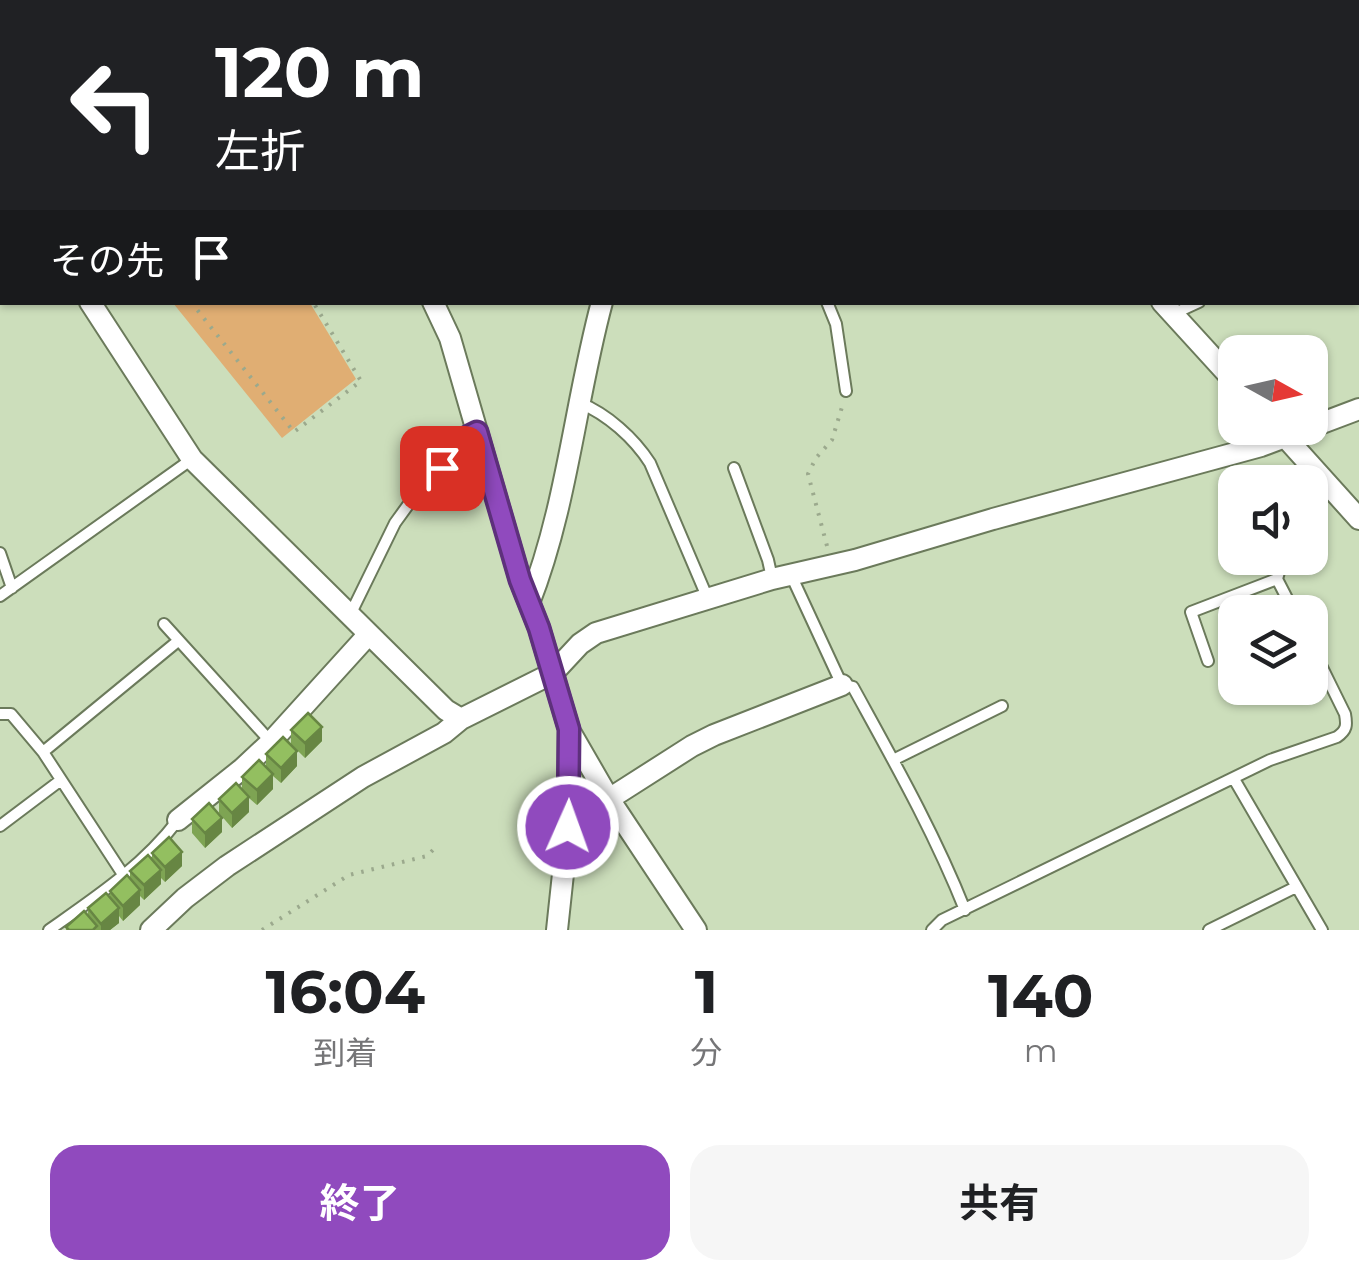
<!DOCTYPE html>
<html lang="ja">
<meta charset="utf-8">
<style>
body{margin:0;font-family:Montserrat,"Noto Sans JP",sans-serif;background:#f6f6f6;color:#202124;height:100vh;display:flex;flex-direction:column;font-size:38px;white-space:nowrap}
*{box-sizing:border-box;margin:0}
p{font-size:32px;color:#757577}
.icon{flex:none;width:55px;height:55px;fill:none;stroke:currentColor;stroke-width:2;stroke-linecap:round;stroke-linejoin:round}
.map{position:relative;height:930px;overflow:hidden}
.details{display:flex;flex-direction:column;background:#fff;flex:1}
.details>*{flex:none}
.guide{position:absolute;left:0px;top:0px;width:1360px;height:305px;box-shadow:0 2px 8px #0004;background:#202124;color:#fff;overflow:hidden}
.needle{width:65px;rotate:98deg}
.fabs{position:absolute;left:1218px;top:335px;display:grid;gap:20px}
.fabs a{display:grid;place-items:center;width:110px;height:110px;border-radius:20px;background:#fff;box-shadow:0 2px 8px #0004;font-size:50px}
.pin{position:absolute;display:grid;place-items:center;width:85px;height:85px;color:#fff;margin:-42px;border-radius:20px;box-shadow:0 5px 15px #0006}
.me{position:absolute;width:110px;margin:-55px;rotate:2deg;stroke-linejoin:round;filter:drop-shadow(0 0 8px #0008)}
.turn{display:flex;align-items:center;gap:35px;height:210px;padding:0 50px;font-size:45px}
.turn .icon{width:130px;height:130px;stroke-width:2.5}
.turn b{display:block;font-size:70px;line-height:85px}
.then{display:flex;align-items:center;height:95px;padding:0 50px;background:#0003;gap:20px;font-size:38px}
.eta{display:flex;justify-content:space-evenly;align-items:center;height:170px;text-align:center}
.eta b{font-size:60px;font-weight:700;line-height:70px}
.action{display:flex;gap:20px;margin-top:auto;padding:20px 50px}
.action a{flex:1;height:115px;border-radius:30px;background:#904abe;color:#fff;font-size:40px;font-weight:700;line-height:115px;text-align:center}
.action a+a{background:#f6f6f6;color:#202124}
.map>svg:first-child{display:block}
</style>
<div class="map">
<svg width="1359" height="930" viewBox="0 0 1359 930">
<rect width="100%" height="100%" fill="#ccdebb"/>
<path fill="#e0ae73" d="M173,303H310L356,379L282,438Z"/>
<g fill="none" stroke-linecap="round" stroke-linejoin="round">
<defs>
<path id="service" d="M1358,108L1359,107
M1358,290H1359
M827,302L836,324L846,391
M1173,314L1199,302
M580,403C607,414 634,438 650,463L708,599
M734,468L768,560L772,578
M0,553L12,588
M1283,558L1277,579L1294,612
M791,575L842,685L853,687C893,760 934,832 965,910
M0,596L192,459
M350,615L395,523L416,494L469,436L477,432
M164,624L271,742
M1208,661L1191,612L1277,579
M0,714H11L43,752L124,876
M43,752L178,641
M893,760L1002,706
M1234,779L1322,930
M0,826L61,780
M49,930C96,897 143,866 178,820
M932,930L942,920L1270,760L1337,737C1347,730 1347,725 1345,714L1310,643
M1209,930L1296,887"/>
<path id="minor" d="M248,0L249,2
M408,0L410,2
M556,0L557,2
M893,0L895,2
M686,2L689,0
M978,2L982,0
M1223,2L1227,0
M0,170L2,173
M90,302L192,459L446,710L461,719
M433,302L450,338L520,580L539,628L569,729L568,827L557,930
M1162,302L1235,382
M1278,429L1359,519
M529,603C567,507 575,402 602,302
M572,735L609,799L696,930
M609,799L692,746L714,735L842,685
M178,820L242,769L271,742L368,635
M151,930L185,898L227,866L363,777L444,733L461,719L553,673L580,644L596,633L772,579L855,560L993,519L1261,446L1359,409"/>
</defs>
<use href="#service" stroke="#6b7a5b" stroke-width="14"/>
<use href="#minor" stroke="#6b7a5b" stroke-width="24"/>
<path stroke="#9ba98d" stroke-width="4" stroke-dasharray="2.5 8" stroke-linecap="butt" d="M28,0L29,2
M191,302L294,432L361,381L313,302
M827,546L808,474L816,458L832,440L842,407
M262,930L349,875L427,856L433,850"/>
<use href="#service" stroke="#fff" stroke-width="10"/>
<use href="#minor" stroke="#fff" stroke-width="20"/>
</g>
<path fill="#7ea453" d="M291,730L322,741L305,758L291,744Z
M266,754L297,766L281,783L273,776V789L257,805L249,798V812L232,828L219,813V799L242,790V777L266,767Z
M192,819L222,832L205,848L192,833Z
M152,853L182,866L165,882L161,878V884L144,900L140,896V905L123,921L119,916V923L110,930H66V927L88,916V908L110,897V891L130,879V871L152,859Z"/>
<path fill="#678643" d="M322,727V741L305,758V743Z
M297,751V766L281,783V768Z
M273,774V789L257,805V790Z
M249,797V812L232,828V813Z
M222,818V832L205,848V833Z
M182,852V866L165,882V867Z
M161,870V884L144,900V885Z
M140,890V905L123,921V906Z
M119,908V923L110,930H101V924Z"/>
<path fill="#93bf60" stroke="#678643" stroke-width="2.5" d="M105,0H125L126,2L130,0H179L180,2H103Z
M308,713L322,727L305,743L291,730Z
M283,737L297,751L281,768L266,754Z
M259,760L273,774L257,790L242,777Z
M236,783L249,797L232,813L219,799Z
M209,803L222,818L205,833L192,819Z
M169,837L182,852L165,867L152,853Z
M148,855L161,870L144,885L130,871Z
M127,875L140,890L123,906L110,891Z
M106,893L119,908L101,924L88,908Z
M84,911L97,926L93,930H69L66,927Z"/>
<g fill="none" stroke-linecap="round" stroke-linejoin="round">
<defs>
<path id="route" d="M442,468L469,436L477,432L520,580L539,628L569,729L568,827"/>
</defs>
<use href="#route" stroke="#5e307c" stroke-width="25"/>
<use href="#route" stroke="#904abe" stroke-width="18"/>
</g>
</svg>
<div class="fabs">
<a><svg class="needle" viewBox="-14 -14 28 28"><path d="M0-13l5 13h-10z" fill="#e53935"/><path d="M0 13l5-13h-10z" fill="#757577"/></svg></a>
<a><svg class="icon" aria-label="sound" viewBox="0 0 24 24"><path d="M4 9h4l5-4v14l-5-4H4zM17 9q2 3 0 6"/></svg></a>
<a><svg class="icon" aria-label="layers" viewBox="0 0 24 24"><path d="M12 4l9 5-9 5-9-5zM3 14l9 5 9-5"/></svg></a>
</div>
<div class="pin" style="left:442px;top:468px;background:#d93025"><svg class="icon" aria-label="arrive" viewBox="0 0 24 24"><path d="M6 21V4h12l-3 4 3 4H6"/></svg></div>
<svg class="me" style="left:568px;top:827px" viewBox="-20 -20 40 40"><circle r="17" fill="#904abe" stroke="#fff" stroke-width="3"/><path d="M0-11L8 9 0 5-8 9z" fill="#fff"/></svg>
<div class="guide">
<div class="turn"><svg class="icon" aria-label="left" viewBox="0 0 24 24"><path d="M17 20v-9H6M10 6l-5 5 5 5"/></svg><div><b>120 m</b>左折</div></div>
<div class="then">その先<svg class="icon" aria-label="arrive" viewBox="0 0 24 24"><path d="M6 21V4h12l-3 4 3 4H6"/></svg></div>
</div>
</div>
<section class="details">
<div class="eta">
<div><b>16:04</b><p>到着</p></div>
<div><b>1</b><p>分</p></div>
<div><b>140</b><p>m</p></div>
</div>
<div class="action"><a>終了</a><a>共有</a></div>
</section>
